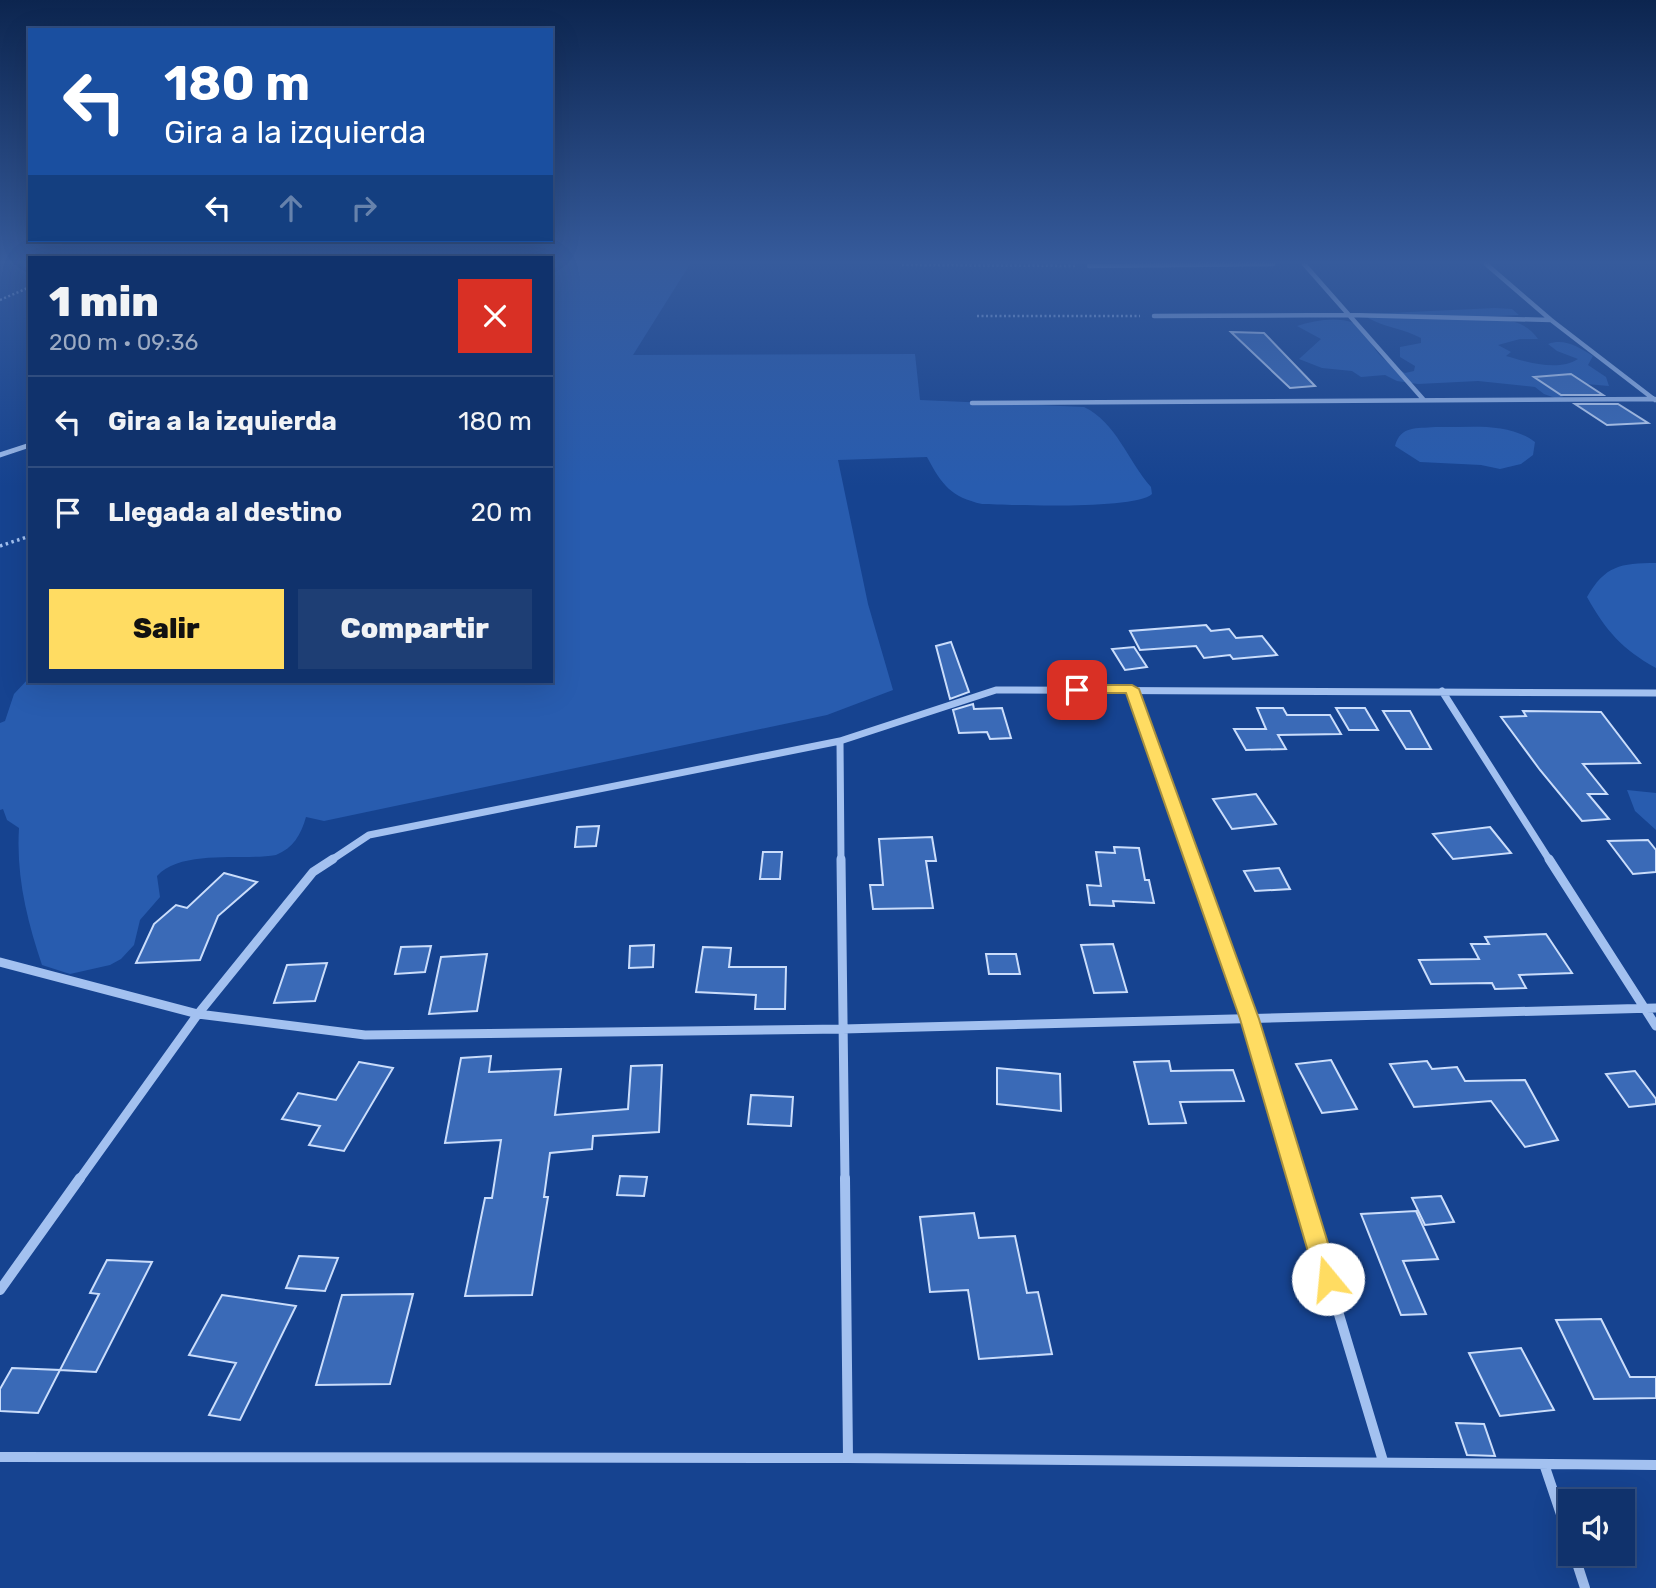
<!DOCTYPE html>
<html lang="es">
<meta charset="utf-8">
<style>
body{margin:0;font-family:Rubik,sans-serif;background:#1e3e74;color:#f1f3f6;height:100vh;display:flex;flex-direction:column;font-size:26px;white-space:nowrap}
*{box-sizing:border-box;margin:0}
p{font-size:23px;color:#9caac2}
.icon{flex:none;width:38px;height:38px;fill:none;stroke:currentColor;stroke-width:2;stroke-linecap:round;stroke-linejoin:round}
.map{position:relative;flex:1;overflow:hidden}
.drawer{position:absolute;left:28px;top:256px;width:525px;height:427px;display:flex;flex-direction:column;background:#10326c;border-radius:0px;box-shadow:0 7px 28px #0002,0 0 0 2px #304d7f}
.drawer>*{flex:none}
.banner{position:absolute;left:28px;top:28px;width:525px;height:214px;border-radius:0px;box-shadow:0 7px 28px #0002,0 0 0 2px #304d7f;background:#1a4fa0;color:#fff;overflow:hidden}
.tools{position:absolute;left:1558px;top:1489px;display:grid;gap:14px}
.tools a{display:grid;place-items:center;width:77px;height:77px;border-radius:0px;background:#10326c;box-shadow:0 7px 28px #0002,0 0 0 2px #304d7f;font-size:35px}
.pin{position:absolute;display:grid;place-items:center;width:60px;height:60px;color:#fff;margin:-30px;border-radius:14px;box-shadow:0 4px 10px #0006}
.me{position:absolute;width:77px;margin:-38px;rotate:343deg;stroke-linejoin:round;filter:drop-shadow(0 0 5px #0008)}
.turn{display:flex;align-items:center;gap:24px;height:147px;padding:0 21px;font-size:32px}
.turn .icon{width:91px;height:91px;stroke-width:2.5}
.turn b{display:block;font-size:49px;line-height:60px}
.lanes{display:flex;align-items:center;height:66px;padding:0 21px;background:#0003;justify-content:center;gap:35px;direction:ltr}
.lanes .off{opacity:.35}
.round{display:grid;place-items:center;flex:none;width:74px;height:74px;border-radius:0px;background:#1e3e74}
.overview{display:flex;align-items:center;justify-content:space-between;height:119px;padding:0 21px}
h1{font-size:42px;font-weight:800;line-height:52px}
.primary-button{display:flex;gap:14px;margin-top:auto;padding:14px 21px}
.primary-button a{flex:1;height:80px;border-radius:0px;background:#ffdc62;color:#111;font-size:28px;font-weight:800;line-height:80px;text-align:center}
.primary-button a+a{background:#1e3e74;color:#f1f3f6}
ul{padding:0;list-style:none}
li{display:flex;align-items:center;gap:21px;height:91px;padding:0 21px;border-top:2px solid #304d7f}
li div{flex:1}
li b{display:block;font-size:26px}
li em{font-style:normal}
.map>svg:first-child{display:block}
</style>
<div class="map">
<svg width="1656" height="1588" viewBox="0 0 1656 1588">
<rect width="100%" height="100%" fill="#164390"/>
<path fill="#285caf" d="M551,264H690L633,355L915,354L920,400L1084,407C1116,422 1128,461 1151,487L1152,494C1135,510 1011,505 982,504C951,497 942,485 927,457L838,460L868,604L893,690L827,715L324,821L306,817C301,835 293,848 276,855C242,861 182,849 157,876L160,897L140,920L134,945L121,959L110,965L70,974L42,965C27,920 16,876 19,828L7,820L3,809L0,810V723L5,721L14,694L30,677V681H551Z
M1495,308L1512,309L1519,315L1479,317C1502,319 1525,319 1538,339H1520L1498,345L1511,352L1506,356C1527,362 1558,372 1578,359L1557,351L1548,344C1565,338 1578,347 1593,356L1588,365L1606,377L1609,386L1586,384L1558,399L1544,394L1535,387L1478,381L1418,384L1397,381L1385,375L1361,377L1352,371L1322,368L1299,359L1321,339L1297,326C1319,319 1352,313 1369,334C1373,340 1369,337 1372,344C1379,358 1393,366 1405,373L1414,371L1415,366L1400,357V347L1421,343V338C1404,329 1384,327 1368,318V314Z
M1435,427C1468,428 1507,421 1535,442L1533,455L1521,464L1500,469L1481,465L1420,462L1395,446C1401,425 1416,429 1435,427Z
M1656,563V668C1622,649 1606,631 1587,597C1605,566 1620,563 1656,563Z
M1627,790L1656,793V830L1635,811Z"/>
<path fill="#3a6ab7" stroke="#caddfb" stroke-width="2" d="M1231,332L1264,333L1315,386L1290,388Z
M1571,374L1603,395H1561L1534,377Z
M1575,404H1618L1648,423L1607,425Z
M1206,625L1211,631L1229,629L1236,638L1262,636L1277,655L1233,659L1230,655L1204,658L1196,646L1140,650L1130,631Z
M951,642L969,692L950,699L936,646Z
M1134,647L1147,667L1125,670L1112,649Z
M973,704L974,709L1002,708L1011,738L990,739L987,732L959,733L953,710Z
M1257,708H1283L1287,715H1330L1341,734L1278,735L1286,749L1246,750L1234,729H1266Z
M1336,708H1365L1378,730H1349Z
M1383,711H1410L1431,749H1406Z
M1523,711L1601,712L1640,763L1583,764L1607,794H1588L1609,819L1582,821L1540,770L1501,717L1526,716Z
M1256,794L1276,824L1232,829L1213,799Z
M599,826L596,846L575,847L577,827Z
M1490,827L1511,853L1453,859L1433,834Z
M932,837L936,861H926L933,908L873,909L870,885H883L879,839Z
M1648,840L1656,850V872L1633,874L1608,841Z
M1114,847L1139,848L1145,880H1149L1154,903L1113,901L1114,906L1090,905L1087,885L1101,886L1096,852L1115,853Z
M763,852H782L780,879H760Z
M1279,868L1290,889L1255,891L1244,871Z
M224,873L257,882L218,916L200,960L136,963L154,924L176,905L187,908Z
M1546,934L1572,973L1519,975L1526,988L1495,989L1492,983L1431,984L1419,960L1479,959L1471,944H1489L1485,937Z
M1113,944L1127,992L1094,993L1081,945Z
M654,945L653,967L629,968L630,946Z
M431,946L425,972L395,974L401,947Z
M703,947L731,948L729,967H786L785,1009H755L756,995L696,992Z
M487,954L477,1011L429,1014L441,957Z
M986,954H1016L1020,974H989Z
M327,963L315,1001L274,1003L287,965Z
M491,1056L489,1072L561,1069L555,1115L628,1109L631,1066L662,1065L659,1132L593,1136L592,1149L550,1153L544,1197H548L532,1295L465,1296L485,1198H492L501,1140L445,1143L461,1058Z
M1331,1060L1357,1109L1322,1113L1296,1064Z
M1169,1061L1171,1071L1233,1070L1244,1101L1180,1102L1186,1123L1149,1124L1134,1062Z
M1427,1061L1432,1069L1457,1067L1465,1081L1525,1080L1558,1140L1525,1147L1491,1101L1414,1107L1390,1064Z
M359,1062L393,1068L344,1151L309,1145L320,1126L282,1119L298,1093L336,1100Z
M997,1068L1060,1074L1061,1111L997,1104Z
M1635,1071L1656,1099V1104L1629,1107L1606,1074Z
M751,1095L793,1097L791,1126L748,1124Z
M620,1176L647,1177L644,1196L617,1195Z
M1441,1196L1454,1222L1425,1225L1412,1198Z
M1416,1211L1438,1259L1403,1261L1426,1314L1401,1315L1361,1214Z
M974,1213L979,1238L1015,1236L1027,1293L1038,1292L1052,1354L979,1359L968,1290L930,1292L920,1217Z
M299,1256L338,1258L325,1291L286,1288Z
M107,1260L152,1262L96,1372L60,1370L99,1294L90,1293Z
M413,1294L390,1384L316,1385L342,1295Z
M222,1295L296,1306L240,1420L209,1415L236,1363L189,1355Z
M1601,1319L1630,1377H1656V1398L1594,1399L1556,1320Z
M1521,1348L1554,1410L1500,1416L1469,1353Z
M12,1368L60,1370L38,1413L0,1411V1389Z
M1456,1423L1484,1424L1495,1456L1467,1455Z"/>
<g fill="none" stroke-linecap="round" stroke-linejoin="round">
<path stroke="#a3c1f0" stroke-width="2.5" stroke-dasharray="2 2.5" stroke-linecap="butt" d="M902,265L1077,266
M0,300L30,287
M977,316H1140"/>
<path stroke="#a3c1f0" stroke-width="3.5" stroke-dasharray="2.5 3.5" stroke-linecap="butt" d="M0,546L30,536"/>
<path stroke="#a3c1f0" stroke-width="4.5" d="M1304,264L1423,399
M1486,264L1551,320L1655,400
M1089,266L1273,264
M1154,316L1349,315L1551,320
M972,403L1655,399"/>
<path stroke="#a3c1f0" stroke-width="5" d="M0,455L30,445"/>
<path stroke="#a3c1f0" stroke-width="7" d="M1132,689L1193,861
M1442,691L1550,861
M840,741L841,861
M330,861L369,835L840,741L996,690L1656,693"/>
<path stroke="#a3c1f0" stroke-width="9" d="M841,859L845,1180
M1193,859L1250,1019L1298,1180
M1549,859L1656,1026
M0,962L198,1014L365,1035L843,1029L1656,1008
M79,1180L198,1014L313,872L333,859"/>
<path stroke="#a3c1f0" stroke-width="10" d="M845,1178L848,1458
M1298,1178L1383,1461
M0,1290L80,1178
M0,1457L848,1458L1656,1465
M1544,1464L1570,1541
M1574,1554L1585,1588"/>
</g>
<linearGradient id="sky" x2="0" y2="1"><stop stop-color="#0c254f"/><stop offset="0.54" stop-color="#365b9c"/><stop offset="1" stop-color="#365b9c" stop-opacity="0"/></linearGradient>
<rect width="1656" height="486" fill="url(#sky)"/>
<path fill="#ffdc62" stroke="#a68f40" stroke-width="2" d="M1077,685H1132L1139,689L1259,1019L1339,1279L1336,1287L1328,1290L1320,1287L1316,1279L1240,1019L1126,693H1072L1070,690Z"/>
</svg>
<div class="tools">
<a><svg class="icon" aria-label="sound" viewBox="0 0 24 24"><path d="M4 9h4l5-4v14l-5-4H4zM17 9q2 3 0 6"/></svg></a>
</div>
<div class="pin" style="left:1077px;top:690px;background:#d93025"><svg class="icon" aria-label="arrive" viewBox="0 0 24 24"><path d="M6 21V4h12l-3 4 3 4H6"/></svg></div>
<svg class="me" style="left:1328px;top:1279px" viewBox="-20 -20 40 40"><circle r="19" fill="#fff"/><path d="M0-13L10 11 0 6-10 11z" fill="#ffdc62"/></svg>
<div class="banner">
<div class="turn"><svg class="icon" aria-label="left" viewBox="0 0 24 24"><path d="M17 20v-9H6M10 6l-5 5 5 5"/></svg><div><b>180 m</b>Gira a la izquierda</div></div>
<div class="lanes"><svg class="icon" aria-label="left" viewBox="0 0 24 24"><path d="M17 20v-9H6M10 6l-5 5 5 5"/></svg><svg class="icon off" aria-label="ahead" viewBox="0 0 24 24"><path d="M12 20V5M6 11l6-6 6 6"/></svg><svg class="icon off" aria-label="right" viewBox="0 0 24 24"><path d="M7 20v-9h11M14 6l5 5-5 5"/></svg></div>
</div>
<section class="drawer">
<div class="overview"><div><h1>1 min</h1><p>200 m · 09:36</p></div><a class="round" style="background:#d93025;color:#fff"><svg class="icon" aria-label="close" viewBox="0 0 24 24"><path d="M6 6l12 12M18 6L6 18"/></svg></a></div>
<ul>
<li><svg class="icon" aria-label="left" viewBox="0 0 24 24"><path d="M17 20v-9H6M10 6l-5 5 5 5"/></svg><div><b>Gira a la izquierda</b></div><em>180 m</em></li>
<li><svg class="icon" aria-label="arrive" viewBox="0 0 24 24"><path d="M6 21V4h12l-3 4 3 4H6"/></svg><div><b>Llegada al destino</b></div><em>20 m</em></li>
</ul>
<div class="primary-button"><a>Salir</a><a>Compartir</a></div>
</section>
</div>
